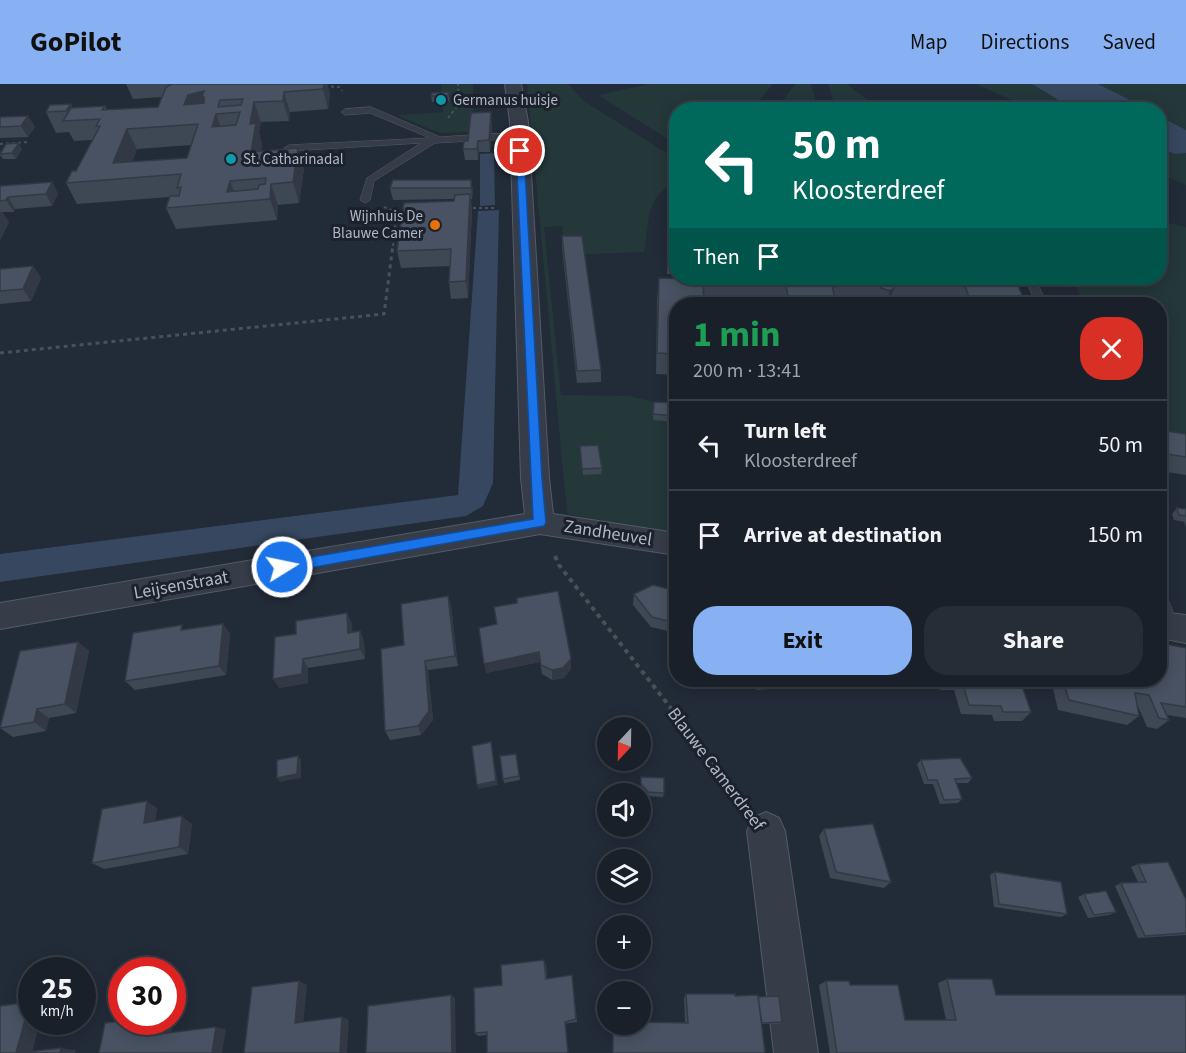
<!DOCTYPE html>
<meta charset="utf-8">
<style>
body{margin:0;font-family:"Source Sans 3",sans-serif;background:#272d36;color:#f1f3f6;height:100vh;display:flex;flex-direction:column;font-size:22px;white-space:nowrap}
*{box-sizing:border-box;margin:0}
p{font-size:20px;color:#9fa3a8}
.icon{flex:none;width:33px;height:33px;fill:none;stroke:currentColor;stroke-width:2;stroke-linecap:round;stroke-linejoin:round}
.map{position:relative;flex:1;overflow:hidden}
.panel{position:absolute;left:669px;top:213px;width:498px;height:390px;display:flex;flex-direction:column;background:#1a202a;border-radius:24px;box-shadow:0 3px 15px #0003,0 0 0 2px #383e47}
.panel>*{flex:none}
.guide{position:absolute;left:669px;top:18px;width:498px;height:183px;border-radius:24px;box-shadow:0 3px 15px #0003,0 0 0 2px #383e47;background:#00695c;color:#fff;overflow:hidden}
.needle{width:39px;rotate:202deg}
.buttons{position:absolute;left:597px;top:633px;display:grid;gap:12px}
.buttons a{display:grid;place-items:center;width:54px;height:54px;border-radius:50%;background:#1a202a;box-shadow:0 3px 15px #0003,0 0 0 2px #383e47;font-size:30px}
.speed{position:absolute;left:18px;top:873px;display:flex;gap:12px;font-size:30px;font-weight:700;text-align:center}
.speed>*{display:grid;place-content:center;width:78px;height:78px;border-radius:50%;background:#1a202a;box-shadow:0 3px 15px #0003,0 0 0 2px #383e47;line-height:1}
.speed small{font-size:15px;font-weight:400}
.speed .limit{border:9px solid #d22;background:#fff;color:#111}
.pin{position:absolute;display:grid;place-items:center;width:51px;height:51px;color:#fff;margin:-26px;border:3px solid #fff;border-radius:50%;box-shadow:0 2px 6px #0007}
.me{position:absolute;width:66px;margin:-33px;rotate:80deg;stroke-linejoin:round;filter:drop-shadow(0 0 4px #0008)}
.turn{display:flex;align-items:center;gap:21px;height:126px;padding:0 24px;font-size:27px}
.turn .icon{width:78px;height:78px;stroke-width:2.5}
.turn b{display:block;font-size:42px;line-height:51px}
.then{display:flex;align-items:center;height:57px;padding:0 24px;background:#0003;gap:12px;font-size:22px}
.round{display:grid;place-items:center;flex:none;width:63px;height:63px;border-radius:24px;background:#272d36}
.overview{display:flex;align-items:center;justify-content:space-between;height:102px;padding:0 24px}
h1{font-size:36px;font-weight:700;line-height:45px;color:#1e9e55}
.cta{display:flex;gap:12px;margin-top:auto;padding:12px 24px}
.cta a{flex:1;height:69px;border-radius:24px;background:#87b1f3;color:#111;font-size:24px;font-weight:700;line-height:69px;text-align:center}
.cta a+a{background:#272d36;color:#f1f3f6}
ul{padding:0;list-style:none}
li{display:flex;align-items:center;gap:18px;height:90px;padding:0 24px;border-top:2px solid #383e47}
li div{flex:1}
li b{display:block;font-size:22px}
li em{font-style:normal}
header{display:flex;align-items:center;gap:36px;box-sizing:border-box;height:84px;padding:0 30px;background:#87b1f3;color:#111}
header strong{font-size:28px}
nav{display:flex;gap:33px;margin-inline-start:auto;font-size:21px}
.map>svg:first-child{display:block}
</style>
<header>
<strong>GoPilot</strong>
<nav><a>Map</a><a>Directions</a><a>Saved</a></nav>
</header>
<div class="map">
<svg width="1186" height="969" viewBox="0 0 1186 969">
<rect width="100%" height="100%" fill="#222b38"/>
<path fill="#243739" d="M441,0H473V30L469,48L440,49L396,31L443,28Z
M527,0H568L584,17L676,75V98C643,115 651,136 644,168L565,171L562,142L544,143L561,311L629,312L676,323V450L567,430Z
M649,0H773L752,25L676,26V60L598,11Z
M795,0H811L818,25H777Z
M828,0H847L879,25H836Z
M976,0H1032L1073,25H1032Z
M1098,0H1186V46L1160,31V26L1148,25Z
M1160,64L1175,70L1186,69V101L1160,90Z
M1160,137L1186,143V350L1160,348V220H1098L1081,214L1073,195L1097,198L1095,194H1160Z"/>
<path fill="#36475f" d="M1032,0H1098L1148,25H1073Z
M1160,32L1186,46V69L1175,70L1160,64Z
M494,69L495,121L480,122V70Z
M499,126L493,399L483,422L466,432L0,498V470L458,411L478,127Z"/>
<g fill="none" stroke-linecap="round" stroke-linejoin="round">
<defs>
<path id="service" d="M371,23L440,53L471,51L475,54L471,57L435,59L374,97L370,116L365,119L360,116L367,94L421,59L289,67L284,64L289,61L430,54L370,29L345,31L341,28L345,25Z
M519,49L523,52L522,54L491,56L487,53L491,50Z
M1025,194H1035L1047,220H1037Z
M1160,507L1165,508L1179,543L1177,548L1171,550L1165,548L1160,533Z"/>
<path id="minor" d="M505,0H521L528,38L549,394L553,430L676,449V471L540,450L0,545V519L525,430L521,394L510,38Z
M1160,528L1186,531V559L1160,554Z
M766,728L779,734L785,747L818,969H774L747,747L753,734Z"/>
</defs>
<use href="#service" stroke="#535b66" stroke-width="1"/>
<use href="#minor" stroke="#535b66" stroke-width="2"/>
<path stroke="#425456" stroke-width="2" stroke-dasharray="3 3" stroke-linecap="butt" d="M325,2L339,3L342,7
M448,34L459,20L458,0
M0,60L29,58
M384,123L397,128L406,127
M467,124H496
M393,162L397,128"/>
<path stroke="#425456" stroke-width="3" stroke-dasharray="4 4" stroke-linecap="butt" d="M0,269L384,230L393,161"/>
<path stroke="#425456" stroke-width="4" stroke-dasharray="4.5 4.5" stroke-linecap="butt" d="M555,472L559,481L677,632"/>
<path stroke="#425456" stroke-width="4.5" stroke-dasharray="6 6" stroke-linecap="butt" d="M676,631L745,720"/>
<use href="#service" fill="#363d49" fill-rule="evenodd"/>
<use href="#minor" fill="#363d49" fill-rule="evenodd"/>
</g>
<path fill="#3e4754" fill-rule="evenodd" d="M126,0H327L330,10L328,25L290,28L289,37L261,38L259,49L262,60L261,67L304,85L299,119L278,121L277,136L176,145L166,124L170,113L77,120L66,99L76,87L92,56L74,57L69,48L56,49L46,28L71,20L73,24L105,22L107,26L158,23L162,13L133,15ZM191,61L187,74L132,78L137,65Z
M449,8V17L432,18L431,12Z
M28,32L35,43L28,53L0,54V33Z
M492,39L490,68H479L478,76H465L463,65Z
M22,65L16,75H3L0,71V68Z
M471,96L473,107L472,115H471L472,127L468,214L451,215L449,198L450,182L401,184L397,167L454,117V115L393,116L390,104Z
M52,98L58,110L52,122L15,125L14,128H2L9,138L0,156V102Z
M670,103H676V193H674V190H667L669,124Z
M562,152L601,286V298L577,299L562,164Z
M33,182L41,194L31,217L0,220V185Z
M659,194L678,195V194H1022L1023,198L1019,206L1026,220H872L835,218L836,220H781L780,217L704,214L676,220V291L656,290L657,216Z
M654,318L676,319V338L653,336Z
M1160,346L1186,350V391L1160,387Z
M580,362L602,384L601,390L583,391Z
M1177,424L1186,425V443L1184,438L1174,436L1172,430Z
M676,507V549L651,543L633,521L634,510Z
M448,512L451,522L458,582L428,586L433,636L421,651L390,656L385,647L404,561Z
M352,539V549L360,547L364,557L365,575L308,584V599L279,604L296,550Z
M223,540L230,550L226,591L135,606L125,597Z
M497,540L571,575V585L564,594L552,596L542,590L540,578L486,589Z
M78,558L89,567L76,629L49,634L46,647L13,653L0,644Z
M1186,564V634L1167,631L1169,636L1157,645L1147,643L1137,620L1139,632L1127,641L1058,626L1051,596H1160Z
M735,596H778L774,604L757,606L756,602L734,597Z
M831,596H857L854,600H832Z
M911,596H932L931,597L912,598Z
M936,596H1041L1032,605H1023L1031,628L1022,637H994L992,631L961,630L954,606H940Z
M516,670L520,696L504,699L503,695Z
M921,676L972,694L968,699H957L962,715L958,719L940,720L933,700H924L917,680Z
M641,693L664,709L663,713L647,712L641,704Z
M157,724L155,737L192,740L188,770L104,785L92,779Z
M824,745L891,798L884,804L830,794L819,752Z
M1138,780L1186,814V851L1138,854L1115,802L1121,799L1138,798L1131,783Z
M995,788L1067,830L1061,833L994,823L990,791Z
M1084,810L1116,828L1109,831L1088,834L1078,813Z
M546,880L547,895L572,891L577,938L487,951L478,952L475,949L502,901Z
M947,895L996,911L1186,969H830L819,901L826,897L850,901L905,936H946L938,899Z
M686,910L758,913L782,938L780,940H762L765,969H613V940L685,939L684,914Z"/>
<path fill="#323945" d="M324,0H327L330,10L328,25L323,5Z
M204,7L209,27L184,21L188,11Z
M284,8L290,28L289,37L283,17Z
M254,18L261,38L259,49L262,60L258,88L251,68L250,40Z
M71,20L79,36H71L66,27Z
M491,28L492,39L490,68L489,56Z
M216,30L223,50L212,43Z
M28,32L35,43L28,53L21,42Z
M127,45L137,65L125,95L113,79Z
M478,57L479,68L478,76L477,65Z
M19,59L22,65L16,75L12,69Z
M298,64L304,85L299,119L293,98Z
M471,96L473,107L472,115L471,104Z
M230,97L238,117L227,108Z
M52,98L58,110L52,122L46,110Z
M271,100L278,121L277,136L270,115Z
M470,110L472,127L468,214L466,197Z
M8,113L15,125L14,128L6,116Z
M1,127L9,138L0,156V129Z
M33,182L41,194L31,217L23,205Z
M894,204L889,220H885L890,207Z
M448,512L451,522L458,582L455,572Z
M347,529L352,539L353,559L348,549Z
M223,540L230,550L226,591L219,582Z
M360,547L364,557L365,575L360,565Z
M78,558L89,567L76,629L65,620Z
M539,568L540,578L486,589L484,580Z
M303,575L308,584V599L279,604L273,595Z
M571,575V585L564,594L552,596V586Z
M425,577L428,586L433,636L421,651L418,642Z
M37,625L49,634L46,647L34,638Z
M491,658L498,701L478,705L477,701Z
M298,672L301,676V694L280,698L277,694Z
M147,717L157,724L154,746L144,739Z
M182,732L192,740L188,770L179,763Z
M299,897L307,901L303,942L295,939Z
M451,911L455,914L456,969H452Z
M30,918H32V938H40L32,969H16Z
M172,925L175,926L171,952L159,950L161,938H172Z
M342,933L349,936L347,969H340Z
M216,943L226,945L222,969H212Z
M61,964L76,966L75,969H60Z"/>
<path fill="#485262" stroke="#323945" stroke-width="1.5" fill-rule="evenodd" d="M172,0H324L323,5L284,8L283,17L254,18L250,40L256,39L251,68L298,64L293,98L271,100L270,115L166,124L170,112H179L181,103L177,104L181,90L66,99L72,87H76L100,42H96L100,35L63,37L71,24L105,22L102,26L158,23L166,3ZM204,7L202,13H204V19L184,21L188,11ZM243,15L241,21L218,23L220,16ZM240,28L236,41L212,43L216,30ZM198,40L187,74L113,79L127,45ZM266,94L265,100L259,101L258,105L227,108L230,97Z
M449,8L448,12H431L432,9Z
M71,20L66,27L46,28L50,21Z
M491,28L489,56L478,57L477,65H463L464,57H468L471,29Z
M28,32L21,42L0,43V33Z
M19,59L12,69L0,70L6,60Z
M393,96H471V104H390Z
M52,98L46,110L8,113L6,116L0,117V102Z
M670,103H676V172V169H669Z
M470,110L466,197L449,198L451,165L397,167L404,119L454,117L455,111Z
M562,152H582L601,286L577,287Z
M33,182L23,205L0,207V185Z
M659,194L689,195V194H699V196H703L704,220H676V270L657,269Z
M734,194H1022L1023,198L1016,197L1026,220H962L960,216H970L965,202L894,200V204L890,207L881,204L879,198L831,196L836,220H789L785,195Z
M654,318L676,319V332L653,330Z
M1160,346L1186,350V373L1160,369Z
M598,361L602,384L582,385L580,362Z
M1177,424L1186,425V432L1179,431Z
M653,501L676,507V539L652,533L634,510Z
M558,507L571,575L563,584L552,586L541,581L539,568L484,580L479,544L497,540L494,523L517,519V514Z
M448,512L455,572L425,577L429,627L418,642L385,647L381,565L404,561L401,520Z
M347,529L348,549L360,547V565L303,575L302,590L273,595L275,553L296,550V537Z
M223,540L219,582L125,597L133,549L182,541L181,546Z
M78,558L65,620L37,625L34,638L0,644L20,567Z
M1160,559L1186,564V623L1161,619L1169,636L1159,634L1149,611L1135,609L1139,632L1069,616L1063,596H1160Z
M947,596H1020L1031,628H1003L1001,622L969,621L962,597H947Z
M491,658L496,697L477,701L472,662Z
M516,670L519,692L503,695L500,672Z
M298,672L297,690L277,694V676Z
M960,674L972,694L955,695L962,715L944,716L937,696H928L921,676Z
M641,693L664,694V709L648,708L641,700Z
M147,717L144,739L182,732L179,763L92,779L102,725Z
M873,740L891,798L836,788L824,745Z
M1168,778L1185,814H1186V849L1145,852L1121,799L1146,798L1138,780Z
M995,788L1061,798L1067,830L999,820Z
M1106,807L1116,828L1094,831L1084,810Z
M544,876L546,895L572,891L576,935L565,938L568,969H487V948L475,949L474,904L502,901L501,881Z
M947,895H992L996,911H1186V969H837L826,897H849L850,901H898L905,936H956Z
M299,897L295,939L342,933L340,969H244L252,903Z
M686,910H735V912L758,911L765,969H613V940H640V938L688,939Z
M451,911L452,969H366L368,922Z
M779,912L782,938L762,939L758,913Z
M30,918L16,969H0V922Z
M122,937L161,938L159,950L216,943L212,969H99L105,939Z
M61,964L60,969H18Z"/>
<path fill="#1a73e8" stroke="#114b97" stroke-width="1.5" d="M520,64L524,67L542,394L546,439L544,442L282,489L277,487L275,483L277,480L282,478L533,435L516,67Z"/>
<g fill="#0f9aa8" stroke="#1b222d" stroke-width="2">
<circle cx="441" cy="16" r="6"/>
<circle cx="231" cy="75" r="6"/>
</g>
<circle fill="#e8710a" stroke="#1b222d" stroke-width="2" cx="435" cy="141" r="6"/>
<g text-anchor="middle" dominant-baseline="central" stroke-width="6" stroke-linejoin="round" paint-order="stroke">
<g font-size="15" fill="#b0b8c5" stroke="#1b222d" text-anchor="start">
<text x="453" y="16">Germanus huisje</text>
<text x="243" y="75">St. Catharinadal</text>
<text x="423" y="132" text-anchor="end">Wijnhuis De<tspan x="423" dy="17">Blauwe Camer</tspan></text>
</g>
<g font-size="18" fill="#b0b8c5" stroke="#1b222d">
<text transform="translate(608 449) rotate(9)">Zandheuvel</text>
<text transform="translate(181 501) rotate(-10)">Leijsenstraat</text>
<text transform="translate(716 685) rotate(53)">Blauwe Camerdreef</text>
</g>
</g>
</svg>
<div class="buttons">
<a><svg class="needle" viewBox="-14 -14 28 28"><path d="M0-13l5 13h-10z" fill="#e53935"/><path d="M0 13l5-13h-10z" fill="#9fa3a8"/></svg></a>
<a><svg class="icon" aria-label="sound" viewBox="0 0 24 24"><path d="M4 9h4l5-4v14l-5-4H4zM17 9q2 3 0 6"/></svg></a>
<a><svg class="icon" aria-label="layers" viewBox="0 0 24 24"><path d="M12 4l9 5-9 5-9-5zM3 14l9 5 9-5"/></svg></a>
<a>+</a>
<a>−</a>
</div>
<div class="speed"><div>25<small>km/h</small></div><div class="limit">30</div></div>
<div class="pin" style="left:520px;top:67px;background:#d93025"><svg class="icon" aria-label="arrive" viewBox="0 0 24 24"><path d="M6 21V4h12l-3 4 3 4H6"/></svg></div>
<svg class="me" style="left:282px;top:483px" viewBox="-20 -20 40 40"><circle r="17" fill="#1a73e8" stroke="#fff" stroke-width="3"/><path d="M0-11L8 9 0 5-8 9z" fill="#fff"/></svg>
<div class="guide">
<div class="turn"><svg class="icon" aria-label="left" viewBox="0 0 24 24"><path d="M17 20v-9H6M10 6l-5 5 5 5"/></svg><div><b>50 m</b>Kloosterdreef</div></div>
<div class="then">Then<svg class="icon" aria-label="arrive" viewBox="0 0 24 24"><path d="M6 21V4h12l-3 4 3 4H6"/></svg></div>
</div>
<section class="panel">
<div class="overview"><div><h1>1 min</h1><p>200 m · 13:41</p></div><a class="round" style="background:#d93025;color:#fff"><svg class="icon" aria-label="close" viewBox="0 0 24 24"><path d="M6 6l12 12M18 6L6 18"/></svg></a></div>
<ul>
<li><svg class="icon" aria-label="left" viewBox="0 0 24 24"><path d="M17 20v-9H6M10 6l-5 5 5 5"/></svg><div><b>Turn left</b><p>Kloosterdreef</p></div><em>50 m</em></li>
<li><svg class="icon" aria-label="arrive" viewBox="0 0 24 24"><path d="M6 21V4h12l-3 4 3 4H6"/></svg><div><b>Arrive at destination</b></div><em>150 m</em></li>
</ul>
<div class="cta"><a>Exit</a><a>Share</a></div>
</section>
</div>
